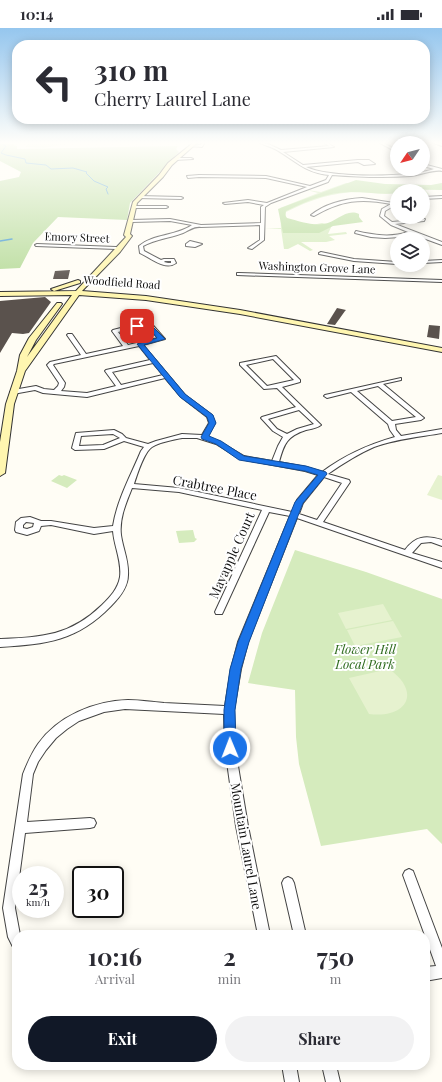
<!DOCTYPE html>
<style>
body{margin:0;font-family:"Playfair Display",serif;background:#f2f2f3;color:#2b2b33;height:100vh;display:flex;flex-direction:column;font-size:15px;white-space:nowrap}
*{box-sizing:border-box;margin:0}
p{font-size:13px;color:#7c7c81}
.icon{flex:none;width:22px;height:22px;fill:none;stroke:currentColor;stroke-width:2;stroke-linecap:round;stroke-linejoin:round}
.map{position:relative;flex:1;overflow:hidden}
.side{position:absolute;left:12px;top:902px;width:418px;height:140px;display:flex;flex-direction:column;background:#fff;border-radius:16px;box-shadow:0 2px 10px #0003}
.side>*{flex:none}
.top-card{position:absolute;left:12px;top:12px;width:418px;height:84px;border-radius:16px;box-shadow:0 2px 10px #0003;background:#fff;color:#2b2b33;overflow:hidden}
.needle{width:26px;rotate:235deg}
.fabs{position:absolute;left:390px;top:108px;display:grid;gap:8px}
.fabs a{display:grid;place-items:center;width:40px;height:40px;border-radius:50%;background:#fff;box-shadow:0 2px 10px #0003;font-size:20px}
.speed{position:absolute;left:12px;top:838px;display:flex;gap:8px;font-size:20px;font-weight:700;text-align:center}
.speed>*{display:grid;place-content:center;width:52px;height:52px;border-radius:50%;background:#fff;box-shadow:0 2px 10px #0003;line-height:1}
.speed small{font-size:10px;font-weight:400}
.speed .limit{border:2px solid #111;border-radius:6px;background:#fff;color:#111}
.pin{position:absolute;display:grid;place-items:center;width:34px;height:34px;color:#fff;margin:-17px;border-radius:8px;box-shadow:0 2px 6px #0006}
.me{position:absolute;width:44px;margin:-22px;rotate:359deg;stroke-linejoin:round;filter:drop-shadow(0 0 3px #0008)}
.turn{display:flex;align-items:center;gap:14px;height:84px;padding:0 16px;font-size:18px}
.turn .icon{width:52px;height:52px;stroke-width:2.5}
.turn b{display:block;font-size:28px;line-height:34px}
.eta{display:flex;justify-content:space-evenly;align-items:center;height:68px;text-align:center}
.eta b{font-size:24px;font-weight:700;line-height:28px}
.button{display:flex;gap:8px;margin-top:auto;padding:8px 16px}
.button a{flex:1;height:46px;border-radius:24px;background:#111827;color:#fff;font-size:16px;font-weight:700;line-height:46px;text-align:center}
.button a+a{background:#f2f2f3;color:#2b2b33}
.status{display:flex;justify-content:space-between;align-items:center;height:28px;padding:0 20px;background:#fff;direction:ltr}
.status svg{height:11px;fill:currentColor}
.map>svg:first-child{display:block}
</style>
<div class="status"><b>10:14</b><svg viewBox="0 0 49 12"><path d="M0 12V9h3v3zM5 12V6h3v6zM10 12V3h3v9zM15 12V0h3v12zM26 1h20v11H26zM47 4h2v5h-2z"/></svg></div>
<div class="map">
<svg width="442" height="1054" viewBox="0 0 442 1054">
<rect width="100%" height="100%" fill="#fffdf5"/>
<path fill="#d5ebbd" d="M346,155L431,158L442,155V162H425L430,167L423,166V163H397V165C384,167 373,164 360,164C332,164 310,172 286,184V191L312,197L322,195L332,197L328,206L346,204L347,206L329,208L335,212L326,214H301L313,222L310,223L298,216L288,221H284L281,201H265L281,200L280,180L318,165L307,162L321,164Z
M59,447L62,448L64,447L77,452L67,460L51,453Z
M193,502L195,510L197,511L194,514L179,515L176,503Z
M295,522L366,544L442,571V816L427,801L321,818L299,736L296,709L295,662L248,655L262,605Z"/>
<path fill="#b9dc9c" d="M0,114L11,115L17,118V121L178,118L176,121L179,124L130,175L127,192L58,189L33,215L20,240L0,241V153L19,149L21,144L0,133Z
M356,152L385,156L431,157L442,155V162L419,161L397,163V165C381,167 367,164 351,164C327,164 307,173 286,183L285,187L287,190C299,193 312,198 324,196C337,194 346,180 359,186V189L363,194L333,198L319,205H283L278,181Z"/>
<path fill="#e6f2cf" d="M29,114H78L43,120L25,119Z
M438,447L442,448V472L427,467Z
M383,576L392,592L346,601L338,585Z
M393,593L402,609L355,618L347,602Z
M389,641C422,664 407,691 369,686L349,650Z"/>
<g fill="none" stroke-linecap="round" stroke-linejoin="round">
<path stroke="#3f96cf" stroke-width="1" d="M0,115L6,118L1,125L6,127L25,131L26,135L46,137L51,141L73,140L87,144L86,145L94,153L108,159L106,161L108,166"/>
<path stroke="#3f96cf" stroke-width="1.5" d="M0,213L12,211"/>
</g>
<path fill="#5a524d" d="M70,242L68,251H53L55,243Z
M45,269L51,274L29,305L23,306L12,305L0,325V273Z
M337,280L346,282L345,283L335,297L327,296Z
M429,297L440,298L439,311L427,309Z"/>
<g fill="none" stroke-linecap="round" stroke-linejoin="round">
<defs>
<path id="street" d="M203,114H205L202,119L189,118L200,117Z
M258,114L268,116L281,122L329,118L323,114H326L334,119L283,124L303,137L358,132H369L375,136L364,137L358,134L306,139C329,150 409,150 434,141L423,138V136L442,141V143C435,141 420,147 411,148C385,150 359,149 332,147L328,154L271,175L265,179L264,212L252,221L248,220L260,212V197L201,199C194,198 190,202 183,205C170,210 156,211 143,218L144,223L161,232L164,231H174L176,235C165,243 151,230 140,225L139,218C153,206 176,208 192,197L170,193L132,194L131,192L170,191L201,197L261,195V179L264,177L248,174L225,176L223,175L248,172L267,175L307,159L266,150L199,149L188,150L187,148L199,147L266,148L310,158L326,152L329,147C305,145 295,132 275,121C269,118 263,117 258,114ZM165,233H171V235H168L164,234Z
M378,114H381L397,122V124Z
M434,114L442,116V118L434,115Z
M176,130H191L193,131L175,132Z
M139,168L181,169L183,170L181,171L138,170Z
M442,168V170L423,171V169Z
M362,170L394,175L397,174V176L385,183L384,188L392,194L425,191L424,193L395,196L442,214V217L412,206L400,209L385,210L371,209L355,205L356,203C373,207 391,210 408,204L391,197L380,188L382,181L391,176C361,170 341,172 314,188L311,187C325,176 344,171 362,170Z
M133,178H166L168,179L166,180H132Z
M190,213L202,216L195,219L186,218V216Z
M37,216L116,219L118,220L116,221L36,218L35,217Z
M321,224L354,231L397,234V236L354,233L319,226V225Z
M442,232V234L423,235V233Z
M239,245L442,252V254L237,247V245Z
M148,293L150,294L165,311L143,317L185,367L212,387L215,395L207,409L220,414L244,428L272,433L278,418L283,409L273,403L261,390L262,389L296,379L277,360L264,361L240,337V335L276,328L300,352V354L282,359L321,397C317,400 311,401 306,402C287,408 284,416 279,434L306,439L322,444C345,427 367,417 395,409L390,402L388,396L351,364L327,370L324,368L325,367L401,350V352L383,356L424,390L421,392L395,396L396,402L401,408L442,401V405C419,409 396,411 374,419C358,426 342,436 328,446L349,452L350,454L323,494L405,522C415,508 426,507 442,512V518L431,514L421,515L412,525L442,534V540L297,490L248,614L241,641L234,682L235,720L248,798L270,907H258L236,798L225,720L224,686L125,681L104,684L79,693L67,701L56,710L46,722L38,734L33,746L27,794L90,790L94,791L96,795L94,799L90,800L25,805L15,880L20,907H17V921L13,919L8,909L3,880L23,746C27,736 31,726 38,716C58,688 94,673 128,672C140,672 152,674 164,675C184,676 205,677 225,678L231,641L238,614L290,488L269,484L223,584L222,586H216L215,584L262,482L179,464L132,460C126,475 119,491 121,507C123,521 129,533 128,547C128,559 120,569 111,578C77,613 47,616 0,619V611C43,609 70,608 102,577C110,569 118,561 120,549C122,533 114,518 113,503L94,506L51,497L41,498L39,503L27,507L16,504L15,502L16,494L21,490L30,489L41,493H51L94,500L113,498C117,472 131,447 141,423L144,419L124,413L104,421L75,422L72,420L76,405L114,402L122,406L126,410L148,416L156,413L182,406L202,407L209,395L207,389L181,369L165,350L87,369L43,365L35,362L13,366L10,364L13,362L36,358L44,361L54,362L58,358L59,355L47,337L50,334L81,327L67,307L68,306H72L86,326L123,318L112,303L113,302ZM147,297L158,310L128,317L118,304ZM139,318L150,332L106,342L105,343L116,358L87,365L61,363L64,359L65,355L53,337L54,336ZM273,331L294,352L267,358L246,337ZM153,335L163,347L121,357L112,344ZM378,358L416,389L392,393L357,363ZM299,382L314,396L297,401L287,406L277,401L268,391ZM113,406L120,410L103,417L79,418L81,408ZM182,410H197L216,416L240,431L305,443L318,447L297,472L292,484L179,460L134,456C137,447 144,424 152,419C160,414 172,412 182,410ZM324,449L342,455L317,492L299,486L303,475ZM26,494L34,495L33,499L27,501L23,500V497Z
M409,841L413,843L442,920V950L425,953V939L436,938L403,847L405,843Z
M288,849L292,851L294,855L306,907H294L282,855L284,851Z
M282,1037H296L299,1054H285Z
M322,1037H336L340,1054H326Z"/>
<path id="secondary" d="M194,114H198L172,137L163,149L137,175L130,206L132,208L120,224L82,263L146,268L240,282L442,320V324L240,286L146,272L79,267L25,343L14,376L5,445L0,448V414L6,376L17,343L20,327L29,310L57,275H61L62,276L36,312L27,329L72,267L0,268V264L76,263L126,209L124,207L133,174L159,147L168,135Z
M78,252L80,253V255L54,263L51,261Z"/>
</defs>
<use href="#street" stroke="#444" stroke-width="2"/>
<use href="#secondary" stroke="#333" stroke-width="2"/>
<use href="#street" fill="#fff" fill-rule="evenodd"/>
<use href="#secondary" fill="#fff6b0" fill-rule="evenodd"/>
</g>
<linearGradient id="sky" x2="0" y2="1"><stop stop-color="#95c6ee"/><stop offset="0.44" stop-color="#fffefa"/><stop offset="1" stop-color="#fffefa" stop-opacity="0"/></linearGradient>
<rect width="442" height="261" fill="url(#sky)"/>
<path fill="#1a73e8" stroke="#114b97" d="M148,294L165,311L144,317L185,366L213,387L216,395L209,408L221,413L244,428L306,438L326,444L327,446L303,475L249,614L241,641L235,682L236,720L234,724L230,726L226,724L224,720V682L230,641L238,614L295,474L318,447L305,443L239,432L216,416L202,411L201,409L209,395L207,389L180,369L137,316L157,310L146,297L137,299L134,298Z"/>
<g text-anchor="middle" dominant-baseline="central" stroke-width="4" stroke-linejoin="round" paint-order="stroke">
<g font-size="11" fill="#111" stroke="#fff">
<text transform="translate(77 209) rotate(2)">Emory Street</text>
<text transform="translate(317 239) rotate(2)">Washington Grove Lane</text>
<text transform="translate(122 254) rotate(4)">Woodfield Road</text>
</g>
<g font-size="13" fill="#111" stroke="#fff">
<text transform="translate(215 459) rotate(11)">Crabtree Place</text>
<text transform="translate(231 527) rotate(-66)">Mayapple Court</text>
<text transform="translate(247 818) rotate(80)">Mountain Laurel Lane</text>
</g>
<g font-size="13" font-style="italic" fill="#2f6b1f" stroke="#fff">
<text x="365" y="620">Flower Hill<tspan x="365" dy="15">Local Park</tspan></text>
</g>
</g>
</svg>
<div class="fabs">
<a><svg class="needle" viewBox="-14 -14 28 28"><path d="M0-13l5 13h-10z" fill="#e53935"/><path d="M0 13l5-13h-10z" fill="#7c7c81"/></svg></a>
<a><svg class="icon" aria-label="sound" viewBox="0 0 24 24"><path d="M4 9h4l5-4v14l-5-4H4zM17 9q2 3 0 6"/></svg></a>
<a><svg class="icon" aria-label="layers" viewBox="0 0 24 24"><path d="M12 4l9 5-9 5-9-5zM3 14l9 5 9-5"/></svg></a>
</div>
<div class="speed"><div>25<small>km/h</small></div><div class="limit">30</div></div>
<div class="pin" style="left:137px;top:298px;background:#d93025"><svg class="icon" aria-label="arrive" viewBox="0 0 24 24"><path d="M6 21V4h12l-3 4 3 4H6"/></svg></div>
<svg class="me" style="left:230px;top:720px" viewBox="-20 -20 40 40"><circle r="17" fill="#1a73e8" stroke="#fff" stroke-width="3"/><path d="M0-11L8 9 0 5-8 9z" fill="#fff"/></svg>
<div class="top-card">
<div class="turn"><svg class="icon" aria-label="left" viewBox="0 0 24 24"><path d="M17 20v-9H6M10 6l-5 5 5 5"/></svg><div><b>310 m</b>Cherry Laurel Lane</div></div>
</div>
<section class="side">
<div class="eta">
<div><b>10:16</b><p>Arrival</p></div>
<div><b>2</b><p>min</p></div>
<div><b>750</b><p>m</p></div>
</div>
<div class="button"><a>Exit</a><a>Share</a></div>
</section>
</div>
